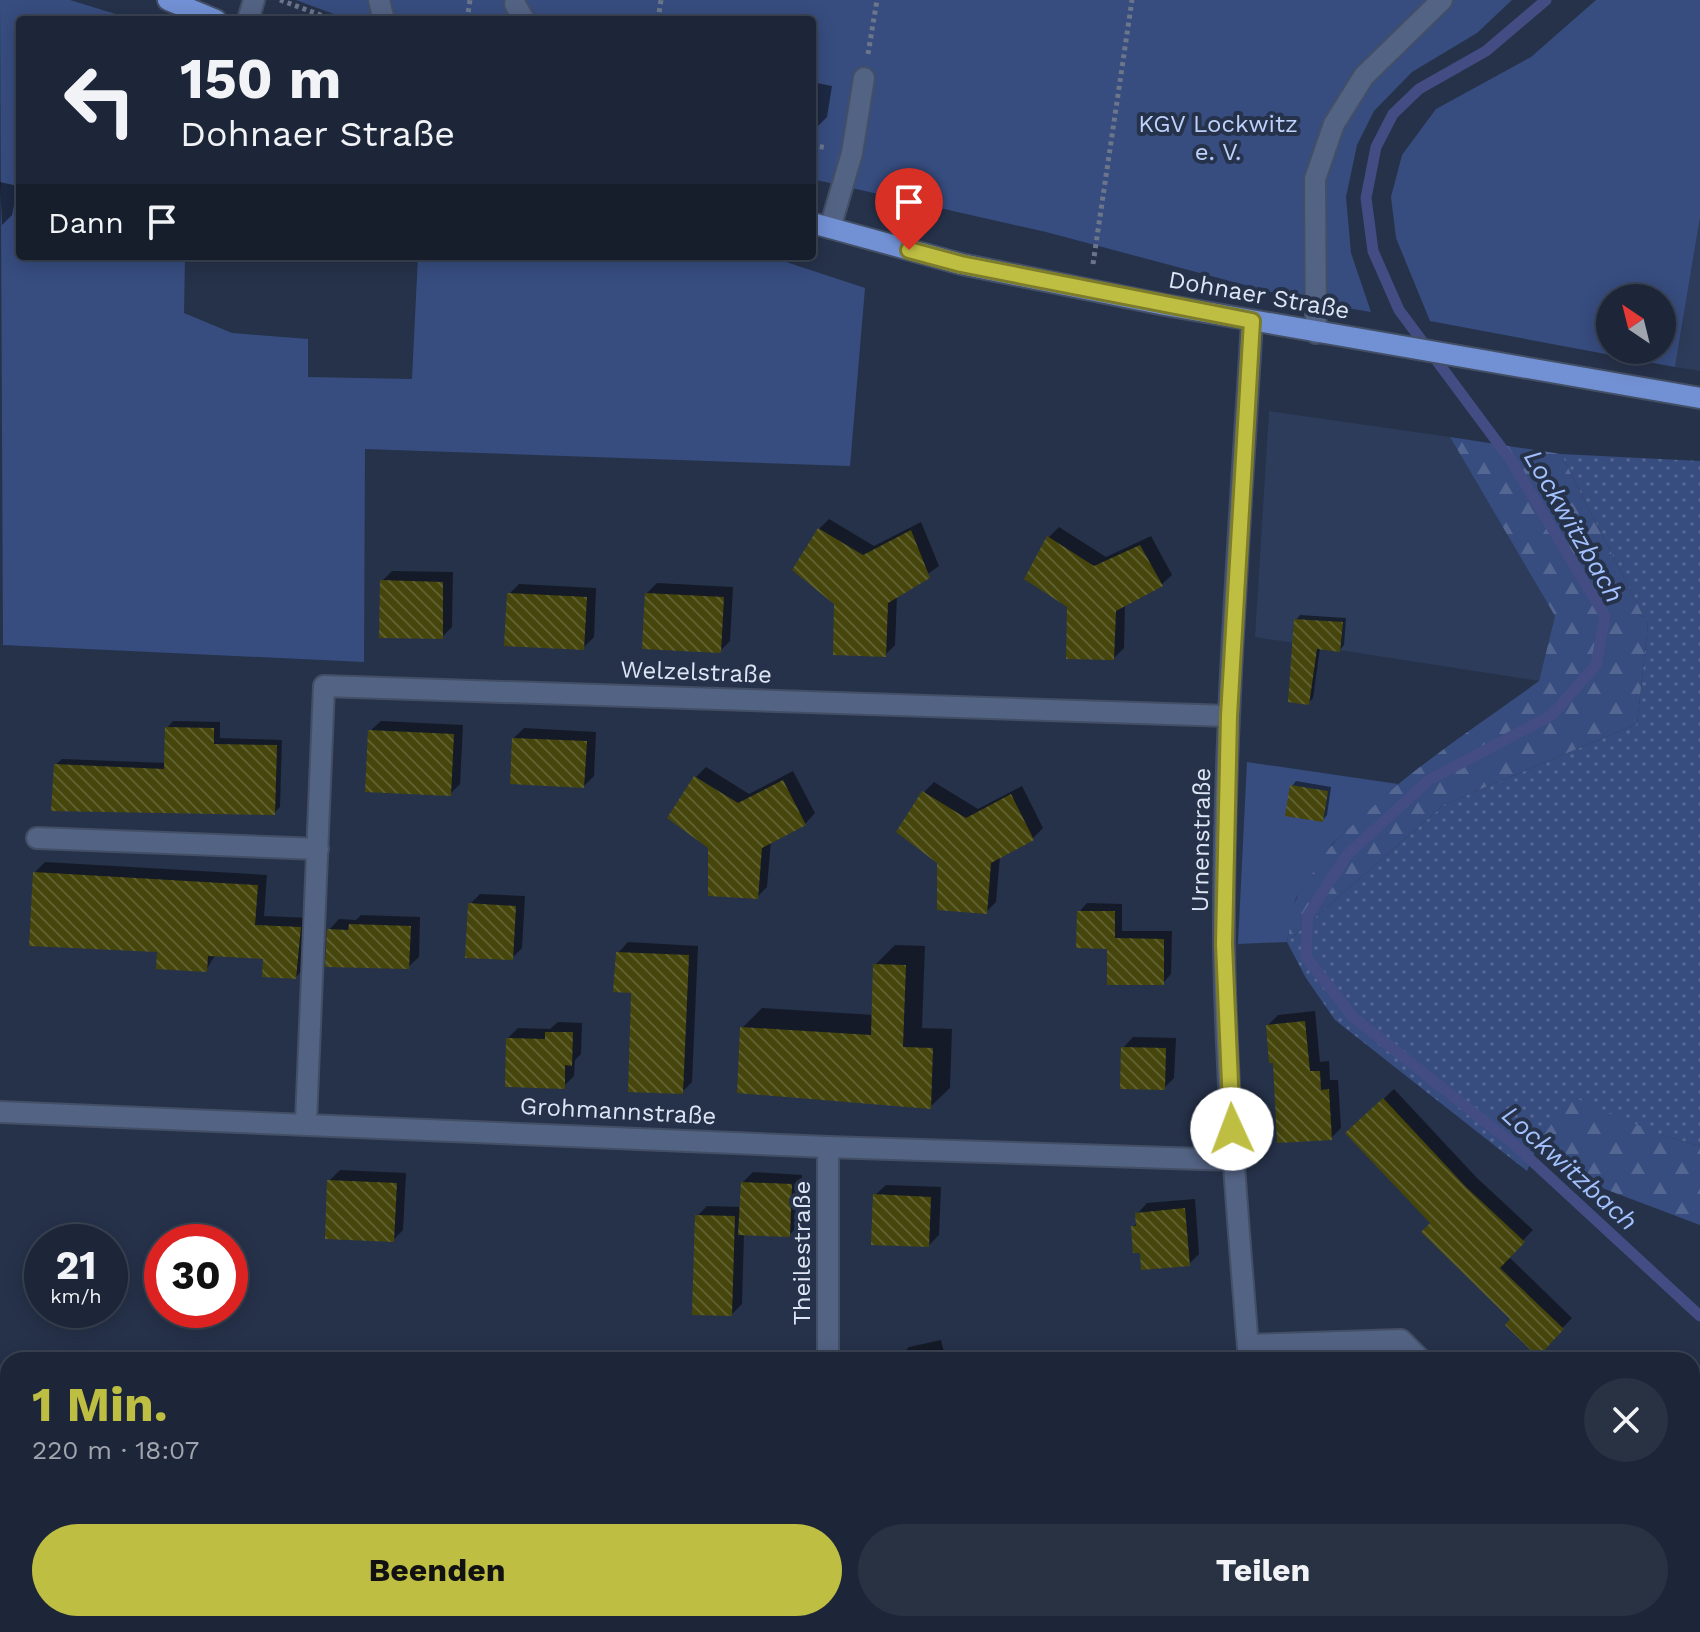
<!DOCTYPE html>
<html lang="de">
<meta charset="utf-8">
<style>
body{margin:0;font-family:"Work Sans",sans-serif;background:#293243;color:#f1f3f6;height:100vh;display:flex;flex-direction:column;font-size:30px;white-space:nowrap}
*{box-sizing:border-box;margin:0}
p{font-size:26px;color:#a0a5ae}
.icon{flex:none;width:44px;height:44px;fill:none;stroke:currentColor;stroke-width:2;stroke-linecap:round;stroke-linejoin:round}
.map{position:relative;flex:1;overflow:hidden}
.drawer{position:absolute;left:0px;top:1352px;width:1700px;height:280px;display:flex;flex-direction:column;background:#1c2638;border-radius:24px 24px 0 0;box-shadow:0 4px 20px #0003,0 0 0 2px #3a4353}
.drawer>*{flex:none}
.top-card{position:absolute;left:16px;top:16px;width:800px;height:244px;border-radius:8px;box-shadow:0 4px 20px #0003,0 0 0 2px #3a4353;background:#1c2638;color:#f1f3f6;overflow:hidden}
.needle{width:52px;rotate:325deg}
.tools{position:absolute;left:1596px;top:284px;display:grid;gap:16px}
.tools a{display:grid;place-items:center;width:80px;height:80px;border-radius:50%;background:#1c2638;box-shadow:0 4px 20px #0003,0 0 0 2px #3a4353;font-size:40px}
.speed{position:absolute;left:24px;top:1224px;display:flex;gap:16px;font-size:40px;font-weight:700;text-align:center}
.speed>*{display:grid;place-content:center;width:104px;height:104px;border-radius:50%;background:#1c2638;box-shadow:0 4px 20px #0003,0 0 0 2px #3a4353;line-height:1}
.speed small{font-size:20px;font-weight:400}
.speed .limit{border:12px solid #d22;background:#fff;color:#111}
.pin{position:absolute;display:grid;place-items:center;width:68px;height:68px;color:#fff;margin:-82px -34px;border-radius:50% 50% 50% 0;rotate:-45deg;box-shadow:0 0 8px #0007}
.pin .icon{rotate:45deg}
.me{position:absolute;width:88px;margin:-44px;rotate:358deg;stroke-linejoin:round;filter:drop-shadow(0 0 6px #0008)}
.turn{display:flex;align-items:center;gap:28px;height:168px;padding:0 32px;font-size:36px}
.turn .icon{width:104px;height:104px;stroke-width:2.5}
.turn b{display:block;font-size:56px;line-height:68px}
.then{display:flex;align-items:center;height:76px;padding:0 32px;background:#0003;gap:16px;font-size:30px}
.round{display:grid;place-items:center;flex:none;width:84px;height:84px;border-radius:42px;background:#293243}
.head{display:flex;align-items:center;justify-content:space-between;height:136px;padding:0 32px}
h1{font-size:48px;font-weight:700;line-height:60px;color:#bebe42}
.action{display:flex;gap:16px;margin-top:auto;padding:16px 32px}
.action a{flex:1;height:92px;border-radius:48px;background:#bebe42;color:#111;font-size:32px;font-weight:700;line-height:92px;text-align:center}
.action a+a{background:#293243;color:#f1f3f6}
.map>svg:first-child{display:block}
</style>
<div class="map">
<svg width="1700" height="1632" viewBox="0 0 1700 1632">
<defs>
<pattern id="grass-dots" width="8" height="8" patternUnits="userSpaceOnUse" patternTransform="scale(2)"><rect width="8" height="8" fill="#374d7f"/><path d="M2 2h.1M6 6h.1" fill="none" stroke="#546692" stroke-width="1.8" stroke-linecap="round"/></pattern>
<pattern id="forest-firs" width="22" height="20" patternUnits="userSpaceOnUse" patternTransform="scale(2)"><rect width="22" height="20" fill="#374d7f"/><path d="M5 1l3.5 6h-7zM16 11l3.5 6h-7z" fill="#546692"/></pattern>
<pattern id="building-back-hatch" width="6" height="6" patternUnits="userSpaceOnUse" patternTransform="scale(2)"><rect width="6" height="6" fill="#45450c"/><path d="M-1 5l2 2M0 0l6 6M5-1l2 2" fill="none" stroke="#5f6030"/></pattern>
</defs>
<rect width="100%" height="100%" fill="#26324a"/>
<path fill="#2d3c5a" d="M1700,217V371L1675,367Z
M1269,411L1450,437L1555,616L1539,681L1255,637Z"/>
<path fill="url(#grass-dots)" d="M1561,454L1700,461V1146L1661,1135L1539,1142L1527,1171L1335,1020L1306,978L1287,942L1445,804L1637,724L1648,625Z"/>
<path fill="url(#forest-firs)" d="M1450,437L1561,454L1648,625L1637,724L1445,804L1287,942C1290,928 1291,913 1296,900C1323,824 1473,730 1539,681L1555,616Z
M1571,1096L1661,1135L1700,1146V1225L1581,1180L1539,1142Z"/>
<path fill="#374d7f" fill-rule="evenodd" d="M0,0H70L135,20H20V256H185L184,313L232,333L308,339V377L412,379L418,256H768L865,288L850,466L365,449L364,662L3,645Z
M296,0H1512L1477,33L1412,72L1374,111L1357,145L1346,197L1351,253L1371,312L1305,301L1046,232L812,179V20H350Z
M1596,0H1700V217L1675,367L1430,321L1396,238L1391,197L1402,155L1436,109L1531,57ZM1610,298H1662V350H1610Z
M1247,762L1398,784L1332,844L1296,898L1287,942L1238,944Z"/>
<path fill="#0007" d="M812,82L832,86L827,117L817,127L812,126Z
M0,182L18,186L12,215L2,225Z
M829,519L874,546L921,522L939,566L897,595L895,645L885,655L837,603L819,529Z
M1059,527L1106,557L1151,536L1172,575L1161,585L1125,604L1124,648L1114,658L1069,606L1027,578L1049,537Z
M392,571L453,572L452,627L442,637L382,581Z
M657,583L733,587L730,641L720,651L647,593Z
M519,584L596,588L594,637L583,648L509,594Z
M1300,615L1346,618L1344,645L1340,650L1320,648L1313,698L1308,703L1296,620Z
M173,721L220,722V738L282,740L280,807L274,813L55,765L62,759L166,763L167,728Z
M381,721L463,725L460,784L450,794L370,731Z
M524,728L596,732L594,776L584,786L514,738Z
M706,767L749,794L793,771L815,813L805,824L771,841L767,887L757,897L696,777Z
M1296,781L1331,787L1327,815L1323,820L1292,786Z
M934,782L978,809L1022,786L1043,828L1033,838L1000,856L996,902L986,912L939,862L924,792Z
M45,862L267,875L264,916L310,918L305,967L296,977L265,957L216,954L206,970L159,950L35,872Z
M480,894L525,896L522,948L512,958L470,904Z
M1087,903L1122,904V931H1172L1171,974L1163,983L1079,912Z
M361,915L420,917L419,957L408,967L329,930L339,919L356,920Z
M628,942L698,946L692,1082L682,1092L618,953Z
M895,945L925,946L922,1028L952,1029L950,1088L930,1107L742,1028L762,1008L874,1015L875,965Z
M1315,1011L1320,1062L1329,1061L1330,1080H1338L1341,1128L1331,1138L1274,1060L1268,1025L1278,1015Z
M558,1022L582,1023L581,1054L575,1060L574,1076L564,1086L508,1038L518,1028L550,1029Z
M1133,1037L1176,1038L1174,1078L1164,1088L1123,1048Z
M1394,1089L1476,1177L1533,1230L1508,1256L1572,1318L1538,1354L1358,1123Z
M340,1170L406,1173L403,1230L393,1240L329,1181Z
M753,1172L802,1175L799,1225L789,1235L744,1233L742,1304L732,1314L697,1216L707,1206L742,1207L743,1182Z
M886,1185L941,1187L939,1235L929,1245L875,1195Z
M1195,1199L1199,1254L1189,1264L1141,1251L1133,1227L1137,1223V1214L1147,1203Z
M941,1340L946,1360H896L909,1347Z
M1680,1351L1688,1360H1670Z
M1357,1353L1358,1360H1302V1359Z
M1692,1364L1700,1373V1380L1692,1388Z
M1700,1519V1557L1692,1549V1527Z
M119,1624H161L160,1632H117Z
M329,1624H376L373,1632H327Z
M925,1624H995V1632H925Z
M1171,1624H1228V1632H1171Z
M1317,1624H1369V1632H1318Z
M1614,1624H1667L1675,1632H1606Z"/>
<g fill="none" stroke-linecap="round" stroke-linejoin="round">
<path stroke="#434d83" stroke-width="11" d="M1546,0L1486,51L1419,89L1393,114L1376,147L1366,198L1373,251L1399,310L1512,462L1605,616L1596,665L1552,715L1429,780L1347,855L1308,915L1306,957L1353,1017L1517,1147L1700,1316"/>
</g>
<path fill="url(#building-back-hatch)" d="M818,528L863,555L911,530L930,578L888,603L886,657L833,655L834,604L792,570Z
M1047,536L1094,566L1140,545L1163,586L1116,611L1114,660L1066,659L1067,607L1024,579Z
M380,580L443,582V639L379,638Z
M507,593L587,597L584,650L504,646Z
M645,593L724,597L721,653L642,649Z
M1294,619L1343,622L1340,652L1317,649L1309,705L1288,702Z
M165,727L214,728V744L277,745L275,815L51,811L54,764L164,769Z
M368,730L454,734L451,796L365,792Z
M512,738L587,741L584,788L510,784Z
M694,776L738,803L783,780L806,825L762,848L758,899L708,896V848L667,818Z
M1290,785L1328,791L1323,822L1285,816Z
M922,791L966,818L1011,794L1034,840L991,863L987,914L937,910V863L896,832Z
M33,872L258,885L255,925L301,927L296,979L262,977L263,959L208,956L207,972L156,969L157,952L29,946Z
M468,903L516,906L513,960L465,958Z
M1077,911H1115V938L1164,939V985H1107V949L1076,948Z
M349,924L411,926L409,969L325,967L327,929L348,930Z
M616,952L689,955L683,1094L628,1092L631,993L613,992Z
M873,964L906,965L903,1047L933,1048L931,1109L737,1093L740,1027L871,1035Z
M1305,1021L1310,1071H1320L1321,1090L1329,1089L1332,1140L1277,1143L1273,1063H1269L1266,1025Z
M545,1032H573L572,1066L565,1065V1089L505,1087L506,1038L545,1039Z
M1121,1047L1166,1048L1165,1090L1120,1089Z
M1383,1098L1466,1187L1525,1242L1500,1268L1564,1329L1538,1357L1505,1325L1510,1319L1421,1232L1430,1223L1345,1133Z
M327,1180L397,1183L394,1242L325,1239Z
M741,1182L792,1184L790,1237L738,1235Z
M873,1194L931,1197L929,1247L871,1245Z
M1185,1208L1190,1266L1141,1270L1140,1253H1133L1131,1226H1136L1135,1213Z
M695,1215L735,1216L732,1316L692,1315Z"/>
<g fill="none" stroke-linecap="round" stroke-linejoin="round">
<defs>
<path id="minor" d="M379,0L384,20
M515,4L524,20
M248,20L254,0
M830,228L852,153L864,78
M1316,333L1315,179L1334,124L1364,76L1442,0
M37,838L318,849
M0,1112L828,1147L1233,1160
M306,1122L324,686L1229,716
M1248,1345L1401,1340L1421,1360
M828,1360V1147
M1249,1360C1238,1222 1226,1083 1224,944C1223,736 1240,528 1252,321
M1692,1623L1700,1631
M1270,1624L1271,1632
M257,1632L259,1624
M870,1632L871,1624"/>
<path id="major" d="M168,0L216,20
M812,223L961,264L1165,305L1700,398"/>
</defs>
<use href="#minor" stroke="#434f65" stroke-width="24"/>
<use href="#major" stroke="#434f65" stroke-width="24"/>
<path stroke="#6b768b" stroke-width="5" stroke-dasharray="4 4" stroke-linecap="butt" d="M280,0L334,20
M467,20L470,0
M658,20L661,0
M868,54L877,0
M812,145L827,148
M1093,264L1132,0"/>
<use href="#minor" stroke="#536384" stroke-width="20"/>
<use href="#major" stroke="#7291d4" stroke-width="20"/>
</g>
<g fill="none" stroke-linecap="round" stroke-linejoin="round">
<defs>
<path id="route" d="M909,250L961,264L1252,321L1229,716L1224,944L1232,1129"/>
</defs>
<use href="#route" stroke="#7c7c2b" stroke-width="20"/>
<use href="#route" stroke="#bebe42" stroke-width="14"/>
</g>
<g text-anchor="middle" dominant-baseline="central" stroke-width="8" stroke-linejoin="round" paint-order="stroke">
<g font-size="24" fill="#bdd1fb" stroke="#26324a">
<text x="1218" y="124">KGV Lockwitz<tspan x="1218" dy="28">e. V.</tspan></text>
</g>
<g font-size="24" fill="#dde5f5" stroke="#26324a">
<text transform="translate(1259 295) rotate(10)">Dohnaer Straße</text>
<text transform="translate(696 672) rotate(2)">Welzelstraße</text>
<text transform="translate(1201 840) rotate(-89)">Urnenstraße</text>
<text transform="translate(618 1111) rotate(3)">Grohmannstraße</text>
<text transform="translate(802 1253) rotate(-90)">Theilestraße</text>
</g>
<g font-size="26" font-style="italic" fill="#a3c1fe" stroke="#26324a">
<text transform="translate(1574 526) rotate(60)">Lockwitzbach</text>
<text transform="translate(1570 1168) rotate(42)">Lockwitzbach</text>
</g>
</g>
</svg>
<div class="tools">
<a><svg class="needle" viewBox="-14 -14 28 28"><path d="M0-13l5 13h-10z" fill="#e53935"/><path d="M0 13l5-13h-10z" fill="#a0a5ae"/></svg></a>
</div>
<div class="speed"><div>21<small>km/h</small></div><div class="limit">30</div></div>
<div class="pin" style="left:909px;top:250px;background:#d93025"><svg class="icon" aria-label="arrive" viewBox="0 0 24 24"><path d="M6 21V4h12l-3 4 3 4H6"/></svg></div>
<svg class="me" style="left:1232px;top:1129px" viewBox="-20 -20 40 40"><circle r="19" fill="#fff"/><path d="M0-13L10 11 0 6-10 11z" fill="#bebe42"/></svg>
<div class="top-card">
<div class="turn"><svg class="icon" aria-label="left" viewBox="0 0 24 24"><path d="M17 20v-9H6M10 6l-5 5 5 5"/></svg><div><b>150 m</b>Dohnaer Straße</div></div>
<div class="then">Dann<svg class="icon" aria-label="arrive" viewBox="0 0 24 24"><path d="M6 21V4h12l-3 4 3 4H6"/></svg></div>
</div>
<section class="drawer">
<div class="head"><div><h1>1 Min.</h1><p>220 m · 18:07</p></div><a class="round"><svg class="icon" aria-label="close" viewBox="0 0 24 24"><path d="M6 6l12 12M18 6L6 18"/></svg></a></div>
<div class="action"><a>Beenden</a><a>Teilen</a></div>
</section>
</div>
